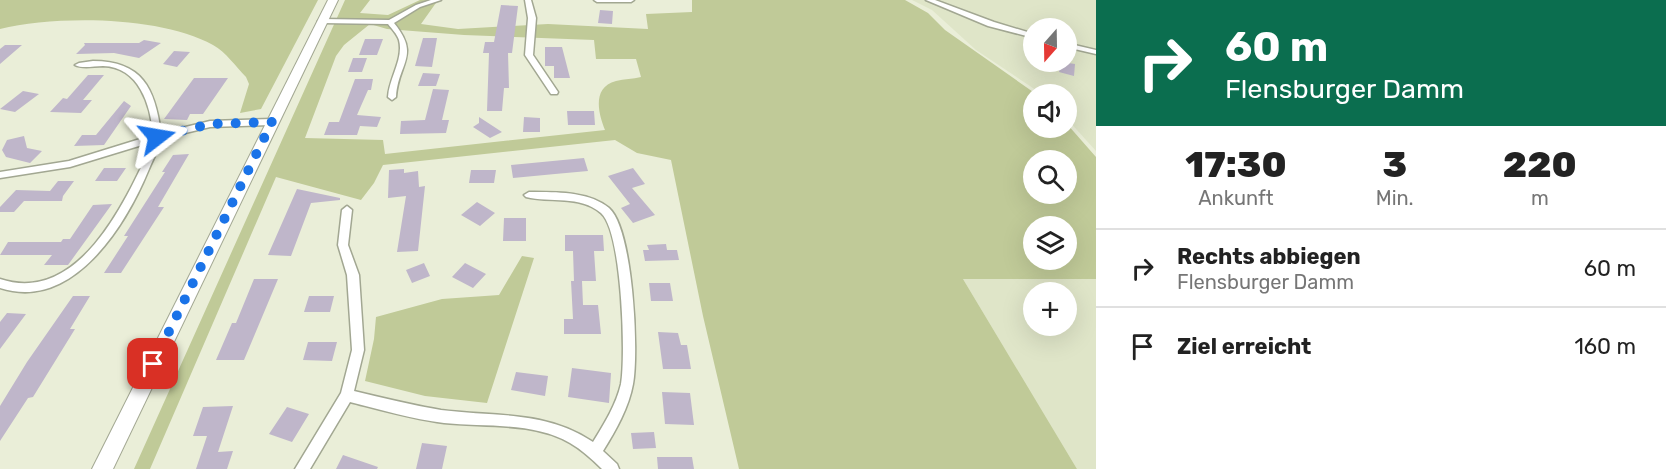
<!DOCTYPE html>
<html lang="de">
<style>
body{margin:0;font-family:Rubik,sans-serif;background:#f2f2f2;color:#222;height:100vh;display:flex;flex-direction:column;font-size:22px;white-space:nowrap}
*{box-sizing:border-box;margin:0}
p{font-size:20px;color:#767676}
.icon{flex:none;width:33px;height:33px;fill:none;stroke:currentColor;stroke-width:2;stroke-linecap:round;stroke-linejoin:round}
.map{position:relative;flex:1;overflow:hidden}
.side{display:flex;flex-direction:column;background:#fff;width:570px}
.side>*{flex:none}
.hud{background:#0b6e4f;color:#fff;overflow:hidden}
.needle{width:39px;rotate:200deg}
.buttons{position:absolute;left:1023px;top:18px;display:grid;gap:12px}
.buttons a{display:grid;place-items:center;width:54px;height:54px;border-radius:50%;background:#fff;box-shadow:0 6px 24px #0002;font-size:30px}
.pin{position:absolute;display:grid;place-items:center;width:51px;height:51px;color:#fff;margin:-26px;border-radius:12px;box-shadow:0 3px 9px #0006}
.me{position:absolute;width:66px;margin:-33px;rotate:76deg;stroke-linejoin:round;filter:drop-shadow(0 0 4px #0008)}
.turn{display:flex;align-items:center;gap:21px;height:126px;padding:0 30px;font-size:27px}
.turn .icon{width:78px;height:78px;stroke-width:2.5}
.turn b{display:block;font-size:42px;line-height:51px}
.eta{display:flex;justify-content:space-evenly;align-items:center;height:102px;text-align:center}
.eta b{font-size:36px;font-weight:800;line-height:42px}
ul{padding:0;list-style:none}
li{display:flex;align-items:center;gap:18px;height:78px;padding:0 30px;border-top:2px solid #e0e0e0}
li div{flex:1}
li b{display:block;font-size:22px}
li em{font-style:normal}
main{display:flex;flex:1;min-height:0}
.map>svg:first-child{display:block}
</style>
<main>
<div class="map">
<svg width="1096" height="469" viewBox="0 0 1096 469">
<rect width="100%" height="100%" fill="#eaeed8"/>
<path fill="#dfe5c8" fill-rule="evenodd" d="M912,0H1096V151L1067,119L1066,94H1042L976,50L932,10ZM1034,28H1066V62H1034Z
M963,279H1096V469H1077ZM1034,292H1066V326H1034Z"/>
<path fill="#c0ca98" fill-rule="evenodd" d="M0,0H318L261,109L240,113L249,84L246,77C236,67 226,52 213,45C161,16 57,15 0,29Z
M345,0H370L360,13L388,15L420,0H438L421,24L458,29L548,24L648,29L646,14L692,12V0H905L928,13L945,30L1036,94H1034V128H1066L1067,124L1096,157V279H963L1077,469H739L703,316L671,160L637,153L615,140L383,165L374,183L361,200L276,177L150,469H134ZM370,24L387,29L464,35L594,40L596,59H636L641,77C633,79 624,79 616,81C592,87 598,113 605,130L385,154L383,140L305,138L336,56L344,45ZM1034,160H1066V194H1034ZM1034,226H1066V260H1034Z
M522,256L534,258L487,403L425,396L365,381L374,339L376,317L442,299L499,295Z"/>
<path fill="#bfb6ca" d="M501,5L518,6L512,53H508L509,88H504L502,111H487L489,53H483L485,42H494Z
M600,10L613,11L612,24L598,23Z
M423,38H437L432,67L415,66Z
M365,39H383L377,55H359Z
M144,40L161,43L139,58L114,53L76,54L85,45L84,43H139Z
M5,45H22L0,64V49Z
M545,47H562L570,78H554V66H545Z
M174,51L190,52L177,67L163,64Z
M353,58H367L362,72H348Z
M1061,62L1075,64L1074,76L1059,72Z
M423,73L440,74L436,86H418Z
M88,75H104L83,100H92L81,113L50,112L63,98L67,99Z
M194,78H228L203,114H190L187,120L164,119Z
M355,79H373L371,90H368L357,115L381,117L377,127L360,126L357,135H324L329,122H339Z
M433,89L449,90L442,120H449L446,133L400,134L401,121L425,120Z
M23,91L39,94L15,112L0,109Z
M124,101L131,106L104,145L74,146L82,135H96Z
M567,111H594L595,125H568Z
M479,117L502,132L490,138L473,127L479,123Z
M524,117L540,118V132H523Z
M24,136L27,148L42,151L30,163L6,157L2,150L7,140Z
M189,154L158,207H164L121,273H104L128,236H124L165,172H162L173,155Z
M584,158L588,171L555,174L513,178L511,165Z
M104,168H126L117,181H95Z
M633,168L645,184L632,188L655,215L633,223L621,208L630,204L608,176Z
M404,169V173L418,171L419,187L425,186L418,251L397,252L406,196L388,198L389,170Z
M471,170H496L494,183H469Z
M58,181H74L63,196L62,201H24L14,212H0V207L16,190L50,191Z
M297,189L340,198V200L311,203L291,256L268,255Z
M477,202L495,213L480,226L461,215Z
M112,204L68,265H44L52,255H0L8,242H61L63,239H70L93,205Z
M504,218H526V241H503Z
M565,235H603L604,251H594L596,281H574L573,251H565Z
M666,244L667,250H677L679,260L645,261L643,250H649L647,245Z
M424,263L430,276L412,283L406,270Z
M465,263L486,274L473,288L452,277Z
M254,279H278L244,360H216L232,323H236Z
M571,281H582L583,305H598L601,334H564V319H573Z
M649,283H670L673,301H651Z
M73,296H90L70,329H75L33,397L28,398L0,441V406L27,362Z
M309,296H334L330,312H304Z
M7,313L26,314L0,349V322Z
M658,332L678,333L681,345H687L691,369H663Z
M308,342H337L332,361L303,360Z
M572,368L611,373L609,403L568,397Z
M516,372L548,376L545,396L511,390Z
M662,392L690,393L694,425L665,424Z
M233,406L218,452L233,451L227,469H196L207,436H193L203,407Z
M287,407L309,414L292,442L269,434Z
M654,432L656,448L633,449L631,433Z
M422,443L447,446L442,469H416Z
M343,455L378,467L377,469H336Z
M657,457H692L694,469H658Z"/>
<g fill="none" stroke-linecap="round" stroke-linejoin="round">
<defs>
<path id="street" d="M431,0H441L420,7L394,23C421,56 398,63 396,97L392,100L388,97C389,78 404,59 399,40C397,34 392,29 388,24L322,23L318,21L322,19L389,20L416,5Z
M525,0H531L536,18L533,55L558,92L557,94H551L525,55L528,18Z
M594,0H634L631,2H597Z
M926,0H935L994,22L1034,34V38L988,26Z
M1066,43L1096,50V54L1066,47Z
M93,61C142,61 155,88 161,133L210,121L272,119L276,122L272,125L210,127L161,139C159,149 153,159 149,169C126,225 73,312 0,288V279C78,305 125,203 150,148L152,142L70,167L0,178V172L69,161L153,135C151,105 139,67 103,66C94,66 82,69 75,65L79,63Z
M529,192C554,192 589,191 609,208C633,229 639,352 633,384C629,407 616,430 603,451L617,464L619,469H602C592,459 582,450 570,443C534,422 485,427 444,423C412,419 381,410 350,402L310,469H295L341,393L352,350L347,275L338,245L342,210L347,206L352,210L348,245L359,275L364,350L354,391C383,398 412,405 441,410C495,417 545,410 593,442C604,424 616,405 621,384C626,356 622,231 601,213C580,195 550,203 526,197L524,195Z"/>
<path id="secondary" d="M328,0H338L113,469H92Z"/>
</defs>
<use href="#street" stroke="#a2a792" stroke-width="3"/>
<use href="#secondary" stroke="#a2a792" stroke-width="2"/>
<use href="#street" fill="#fff" fill-rule="evenodd"/>
<use href="#secondary" fill="#fff" fill-rule="evenodd"/>
</g>
<g fill="none" stroke-linecap="round" stroke-linejoin="round">
<path stroke="#1a73e8" stroke-width="10" stroke-dasharray="0 18" d="M153,364L272,122L210,124L157,137"/>
</g>
</svg>
<div class="buttons">
<a><svg class="needle" viewBox="-14 -14 28 28"><path d="M0-13l5 13h-10z" fill="#e53935"/><path d="M0 13l5-13h-10z" fill="#767676"/></svg></a>
<a><svg class="icon" aria-label="sound" viewBox="0 0 24 24"><path d="M4 9h4l5-4v14l-5-4H4zM17 9q2 3 0 6"/></svg></a>
<a><svg class="icon" aria-label="search" viewBox="0 0 24 24"><circle cx="10" cy="10" r="6"/><path d="M15 15l6 6"/></svg></a>
<a><svg class="icon" aria-label="layers" viewBox="0 0 24 24"><path d="M12 4l9 5-9 5-9-5zM3 14l9 5 9-5"/></svg></a>
<a>+</a>
</div>
<div class="pin" style="left:153px;top:364px;background:#d93025"><svg class="icon" aria-label="arrive" viewBox="0 0 24 24"><path d="M6 21V4h12l-3 4 3 4H6"/></svg></div>
<svg class="me" style="left:157px;top:137px" viewBox="-20 -20 40 40"><path d="M0-17L14 15 0 8-14 15z" fill="#1a73e8" stroke="#fff" stroke-width="4"/></svg>
</div>
<section class="side">
<div class="hud">
<div class="turn"><svg class="icon" aria-label="right" viewBox="0 0 24 24"><path d="M7 20v-9h11M14 6l5 5-5 5"/></svg><div><b>60 m</b>Flensburger Damm</div></div>
</div>
<div class="eta">
<div><b>17:30</b><p>Ankunft</p></div>
<div><b>3</b><p>Min.</p></div>
<div><b>220</b><p>m</p></div>
</div>
<ul>
<li><svg class="icon" aria-label="right" viewBox="0 0 24 24"><path d="M7 20v-9h11M14 6l5 5-5 5"/></svg><div><b>Rechts abbiegen</b><p>Flensburger Damm</p></div><em>60 m</em></li>
<li><svg class="icon" aria-label="arrive" viewBox="0 0 24 24"><path d="M6 21V4h12l-3 4 3 4H6"/></svg><div><b>Ziel erreicht</b></div><em>160 m</em></li>
</ul>
</section>
</main>
